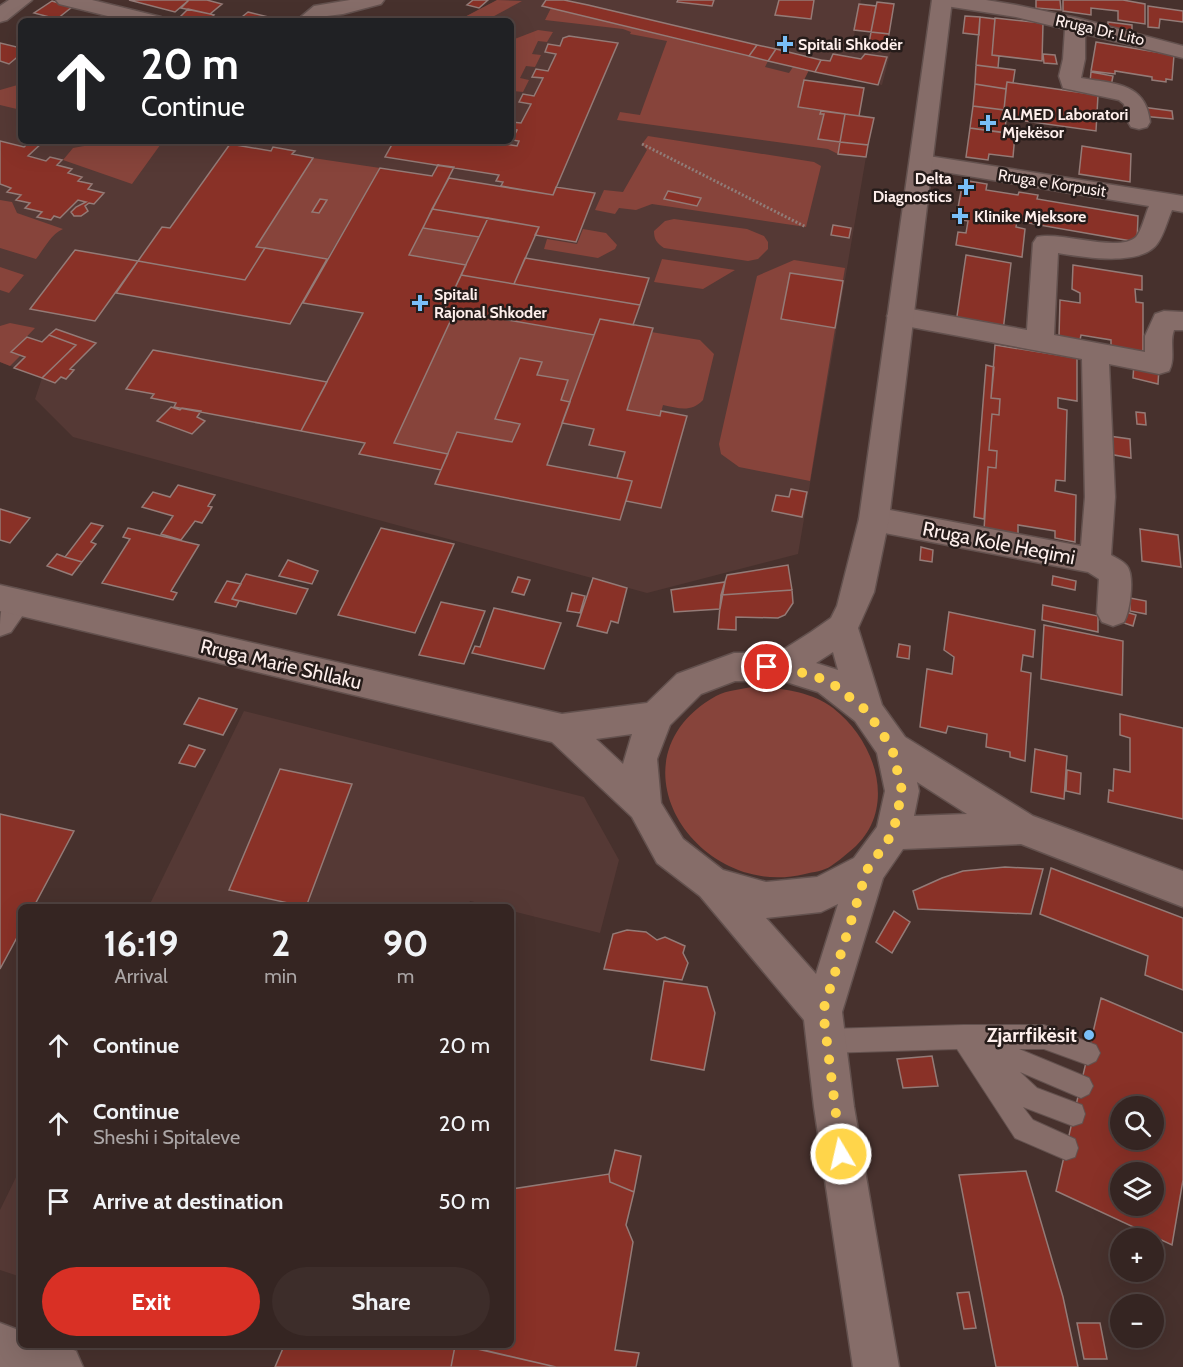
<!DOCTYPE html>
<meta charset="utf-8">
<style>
body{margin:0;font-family:Cabin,sans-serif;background:#3d2d2a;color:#f1f3f6;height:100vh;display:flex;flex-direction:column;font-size:22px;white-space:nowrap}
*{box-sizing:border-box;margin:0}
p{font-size:20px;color:#aaa5a5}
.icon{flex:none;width:33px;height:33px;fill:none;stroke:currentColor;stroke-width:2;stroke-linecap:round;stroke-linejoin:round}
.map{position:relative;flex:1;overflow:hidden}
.sheet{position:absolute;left:18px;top:904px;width:496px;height:444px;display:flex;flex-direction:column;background:#352522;border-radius:9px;box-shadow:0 6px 24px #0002,0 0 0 2px #4f4240}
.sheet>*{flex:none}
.top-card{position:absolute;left:18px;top:18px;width:496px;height:126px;border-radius:9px;box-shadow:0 6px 24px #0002,0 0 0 2px #4f4240;background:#202124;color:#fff;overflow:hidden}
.tools{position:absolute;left:1110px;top:1096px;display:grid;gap:12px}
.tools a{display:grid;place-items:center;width:54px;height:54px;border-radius:50%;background:#352522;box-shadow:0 6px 24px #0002,0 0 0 2px #4f4240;font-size:30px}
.pin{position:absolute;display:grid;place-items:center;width:51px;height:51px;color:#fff;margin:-26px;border:3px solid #fff;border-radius:50%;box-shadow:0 2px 6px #0007}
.me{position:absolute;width:66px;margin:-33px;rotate:351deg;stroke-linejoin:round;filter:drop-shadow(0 0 4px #0008)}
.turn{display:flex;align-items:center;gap:21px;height:126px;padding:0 24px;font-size:27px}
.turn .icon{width:78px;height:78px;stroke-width:2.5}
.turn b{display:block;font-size:42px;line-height:51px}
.eta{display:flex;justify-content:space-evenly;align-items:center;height:102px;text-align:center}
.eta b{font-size:36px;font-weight:700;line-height:42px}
.cta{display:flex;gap:12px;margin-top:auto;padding:12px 24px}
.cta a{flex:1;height:69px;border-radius:36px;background:#d93025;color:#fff;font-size:24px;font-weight:700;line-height:69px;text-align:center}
.cta a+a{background:#3d2d2a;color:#f1f3f6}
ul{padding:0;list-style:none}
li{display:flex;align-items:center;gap:18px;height:78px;padding:0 24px}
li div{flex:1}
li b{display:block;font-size:22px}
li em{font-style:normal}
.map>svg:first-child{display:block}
</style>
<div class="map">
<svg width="1183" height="1367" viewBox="0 0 1183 1367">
<rect width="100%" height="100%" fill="#47312d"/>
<path fill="#553935" d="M497,0H861L853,41L892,46L882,85L809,70L804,80L798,107L821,111L820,113L824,114L819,139L839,154L866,157L798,554L647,593L73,437L35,399L42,378L0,362V61L9,64L21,54V141H324L338,143L340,141H512V21H457Z
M244,711L584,797L619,860L600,933L512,911V908L497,907L470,901L467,908H148Z
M21,1167V1277L0,1270V1210Z"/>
<path fill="#87443b" d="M497,0L522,1L485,21H457Z
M551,8L768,61L765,67L789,73L793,67L809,70L804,80L798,107L821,111L820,113L824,114L819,139L840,142L838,154L828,149L617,120L620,112L640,115L667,41L630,34L631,32L623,29L545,20Z
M538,30L553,32L547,42L538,41L532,54L541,55L535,67L526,66L520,78L529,80L523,92L513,91L512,94V40Z
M21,84V110L0,105V90Z
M648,136L814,162L821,166L806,227L652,204L636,210L619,208L615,214L595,210L604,190L623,192L647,150L642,144Z
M89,141H163L132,184L63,160L73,148L84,146Z
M313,158L380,168L327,259L256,247Z
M0,200L12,202L17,213L63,229C50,235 45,248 36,259L0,248Z
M674,219L747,229L764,236L768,242V249L758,259L748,261L664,248C657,243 654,240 654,231L665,221Z
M423,228L479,237L466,265L409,255Z
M583,229L606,233L617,245L615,249L598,258L544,249L547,239L577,244Z
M662,259L735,270L703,289L654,282Z
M794,260L845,268L810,481L739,467L721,454L719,444L757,276Z
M0,267L24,275L9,293L0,290Z
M455,311L594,335L570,402L561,400L568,380L537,375L542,362L520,358L495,419L520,424L512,442L448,454L394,443Z
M10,323L35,328L12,352L21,355L10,366L0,362V326Z
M651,332L700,340L714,354L703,400C691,413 678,408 663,405L660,416L627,410Z
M756,686C783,689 811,691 833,708C878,743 899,813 849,852C843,857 837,862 831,866C824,871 813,872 805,874C697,901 604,759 716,696C727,690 744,689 756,686Z"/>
<path fill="#893127" stroke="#947b77" stroke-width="1.5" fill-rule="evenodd" d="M129,0H189L175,12Z
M189,0H207L222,4L210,14L181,8Z
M473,0H488L479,8L467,5Z
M546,0H564L588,5L757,45L749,56L542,6Z
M678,0H714L712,6L677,2Z
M779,0H814L811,19L775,15Z
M1036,0H1060L1061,10L1036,8Z
M1063,0H1123L1145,4V24L1118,20V11L1091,8V15L1063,11Z
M52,1L72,7L57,19L34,13Z
M877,2L894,4L889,34L871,32Z
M859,4L876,6L871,32L854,30Z
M1148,6L1183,11V22L1160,19L1159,28L1148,27Z
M188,9L210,14L214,15L208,21L179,18Z
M248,12L285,21H237Z
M965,16L980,17L979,35L963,33Z
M980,17L995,19L992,55L999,56L998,68L976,65Z
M995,18L1043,23L1042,61L992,55Z
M1108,22L1132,25V31L1108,28Z
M871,32L889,34L887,45L869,43Z
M569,36L618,43L553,195L501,186L503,182L496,181L499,175L385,157L394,141H489L517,146L519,141L512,140L517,130L512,129V122L521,123L531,104L519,102L523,94L534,96L543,78L532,77L536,69L548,71L556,54L545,52L548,44L560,46L563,38Z
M1096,42L1174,55L1172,80L1166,79V82L1152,80V77L1115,71V74L1091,71Z
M0,43L21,48V54L9,64L0,61Z
M757,45L776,49L768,61L749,56Z
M776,49L821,60L815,72L768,61Z
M833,54L861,59L865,54L887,57L878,85L815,72L821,60L830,61Z
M1043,54L1055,55L1057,64L1044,63Z
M976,65L1015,70L1013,83L1007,82L1006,89L975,84Z
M1091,72L1113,76L1111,86L1090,82Z
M804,80L864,88L859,116L798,107Z
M1007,82L1098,95L1096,131L1003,118Z
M975,84L1006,89L1004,110L973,106Z
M973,106L1004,110L1003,118H1006L1005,133L970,128Z
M1142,107L1172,111L1173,119L1142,116Z
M821,111L845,114L840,142L818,139L824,114H820Z
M845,114L874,118L868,145L840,142Z
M970,128L1015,134L1013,157L989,154L988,160L966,157Z
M0,141L24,147L31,141H44L28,156L46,161L50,157L62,160L57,165L72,169L68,173L82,177L78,181L92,184L88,189L104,193L94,204L89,203L85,206L88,211L81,216H74L71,212L76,207L86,202L78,200L60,218L54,216L51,220L37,217L42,212L25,208L30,203L16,200L21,195L7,192L11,188L0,184Z
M840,142L868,145L866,157L838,154Z
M230,144L271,151L273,147L295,151L292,154L313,158L256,247L265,248L245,280L138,261L162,227L170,228Z
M1082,146L1131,154L1130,182L1079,174Z
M438,165L454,167L409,255L466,265L445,309L455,311L394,443L448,454L441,470L359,454L365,443L301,431L363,313L303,303L380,168L432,176Z
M449,178L553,195L556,187L595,193L576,242L535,235L539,227L432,209Z
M963,180L987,184L986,190L1018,195L1019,192L1038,195L1037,199L1138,216L1137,242L1017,221L1016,227L1025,229L1022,257L956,245L958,232L966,233L968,221L956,219Z
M668,191L701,198L697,206L664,199Z
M320,199L327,200L319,213L312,212Z
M432,209L488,218L479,237L423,228Z
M488,218L539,227L514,284L461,275Z
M833,225L851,228L849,238L831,235Z
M265,248L327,259L290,324L116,293L138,261L245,280Z
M75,250L138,261L95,321L30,309Z
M966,255L1011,263L1003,331L956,323Z
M525,258L649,278L640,305L514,284Z
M1073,265L1142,276V290L1135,289L1136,302L1143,303V357L1111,348V340L1081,335L1080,340L1059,337L1060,300L1080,303V293L1072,289Z
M790,273L843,281L835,328L781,319Z
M461,275L514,284L640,305L633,325L600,319L594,335L445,309Z
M600,319L653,328L627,410L660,416L661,411L687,416L661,508L626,501L632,481L617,478L625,452L589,445L594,429L562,423Z
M56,329L96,343L70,369L74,370L66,379L61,377L55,383L42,378L76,345L49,335Z
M49,335L76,345L42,378L14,368L25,357L11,352L27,337L42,342Z
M995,345L1077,358V401L1058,398V408L1067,410L1065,481L1056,480L1055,491L1076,495L1075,542L1055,538V531L1018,525V536L984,530L988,467L996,468L997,451L989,450L992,414L999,415L1000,399L991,398Z
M153,350L327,382L301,431L174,407L176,403L151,398L154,394L126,389Z
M520,358L542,362L537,375L568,380L561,400L570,402L547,465L632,481L620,520L435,484L457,432L512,442L520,424L495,419Z
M1134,363L1159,368L1158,384L1133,378Z
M986,365L994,367L991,398L1000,399L999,415L992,414L989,450L997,451L996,468L988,467L984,519L974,517Z
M171,407L180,410L182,408L201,411L197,417L205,421L192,434L157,421Z
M1136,412L1145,413L1146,425L1137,424Z
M1109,436L1130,439L1131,458L1109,454Z
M178,485L215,495L208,506L212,507L202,523L195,521L181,540L161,534L173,516L142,507L153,492L170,497Z
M791,489L807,492L802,517L772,511L776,495L789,497Z
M0,509L30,518L10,543L0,540Z
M91,523L103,526L91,542L96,544L82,562L65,557Z
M128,528L199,545L171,591L177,593L173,600L102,583L130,539L123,537Z
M381,528L454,544L415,633L338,615Z
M1140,529L1178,535L1181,567L1142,561Z
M921,547L933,550L932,562L920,560Z
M57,554L65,557L82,562L72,575L47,566Z
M288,560L318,571L312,584L279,576Z
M788,565L792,590L721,595L727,575Z
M246,574L308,589L296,614L232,599Z
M1053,576L1076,581L1075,590L1052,585Z
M518,577L530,580L524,595L512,592Z
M593,578L627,588L618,623L611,621L607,633L577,626Z
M227,581L241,584L232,599L239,601L236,607L215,602Z
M725,582L720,609L674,612L671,590Z
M792,590L793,603L785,615L778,618L736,617V630L718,629L721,595Z
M572,593L585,596L580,613L567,611Z
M1130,598L1146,601V614L1130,611Z
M441,602L485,611L464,664L419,655Z
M1043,605L1098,616V632L1042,620Z
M494,608L561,623L544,669L472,653L475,646L480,647Z
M949,612L1035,630L1033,657L1023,655L1021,671L1031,673L1025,761L1010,757V752L986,747L987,734L948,726L946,733L920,727L927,669L952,674L954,657L944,650Z
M1126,612L1136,615L1133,626L1124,623Z
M1044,625L1123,641L1122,695L1041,679Z
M899,644L910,646L909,659L897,657Z
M199,698L237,709L223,735L184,724Z
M1120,714L1183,728V819L1108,802L1109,790L1113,791L1114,769L1130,772V738L1120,735Z
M189,745L205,750L195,767L179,763Z
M1035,749L1067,756L1064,799L1031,792Z
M280,769L352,784L306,907L229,890Z
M1067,770L1081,773L1080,794L1066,791Z
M0,814L74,831L33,908H21V930L0,969Z
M1005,867L1043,869L1031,914L918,909L913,891L942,878L963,871Z
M1051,868L1183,918V990L1145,975L1148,956L1040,914Z
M894,911L910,922L892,953L876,942Z
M627,930L646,932L657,940L665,937L685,946L683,953L688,963L682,980L604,969L613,934Z
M664,981L707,987L715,1013L704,1070L651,1060Z
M1101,998L1183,1033V1180L1172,1245L1056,1191ZM1120,1107H1154V1140H1120ZM1120,1173H1154V1206H1120Z
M932,1056L938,1086L903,1088L897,1059Z
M615,1150L641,1156L634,1192L610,1182L609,1174Z
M1026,1171L1063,1297L1078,1367H996L959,1175Z
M609,1174L610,1182L634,1192L626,1225L633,1242L615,1350L639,1353L636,1367H556L471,1347L512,1346V1189Z
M969,1292L976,1328L964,1329L957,1293Z
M1077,1323H1100L1107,1359H1084Z
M284,1346H455L451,1367H275Z
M455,1346H464L556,1367H451Z"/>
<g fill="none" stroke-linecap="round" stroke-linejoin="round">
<defs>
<path id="lane" d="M963,1025H1044L1096,1045L1100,1053L1096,1061L1088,1065L1044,1049H1019L1089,1078L1093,1086L1089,1094L1081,1098L1020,1072L1037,1088L1082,1105L1085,1114L1082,1123L1073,1126L1023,1107L1033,1120L1075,1139L1078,1148L1075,1157L1066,1160L1015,1138L957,1049L827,1053L819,1049L815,1041L819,1033L827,1029Z"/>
<path id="street" d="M9,0H32L7,20L0,22V6Z
M56,0H92L161,17L164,21H128L59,4Z
M350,0H384L381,4L343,14L327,16L319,21H296L314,6Z
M936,0H986L1016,5L1077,18L1183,46V58L1085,34V59L1081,78C1113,84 1146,82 1150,122L1147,127L1139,129L1131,127L1128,122L1124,104L1119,100L1063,88L1059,76L1063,59L1065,29L1016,17L946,6L939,4Z
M922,155L1183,196V212L1172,210C1167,221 1164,235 1157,244C1140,267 1082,257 1058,253L1054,335L1145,352V336L1155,314L1164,311L1183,312V330H1174C1169,343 1176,358 1169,371L1159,374L1109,364L1115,497L1111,555C1116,558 1123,561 1127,566C1135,576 1130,611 1124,622L1113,626L1102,622L1097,613L1099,579L1088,572L874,531L863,527L859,519L863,511L874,507L1081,546L1085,497L1082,359L900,325L891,322L887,316L891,310L900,307L1027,330L1033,243L1037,237C1060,231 1119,253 1136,237C1142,230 1145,215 1149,206L914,167L910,162L914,157Z
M16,589L27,593L32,602L11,632L0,636C0,615 0,597 16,589Z
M0,1323L21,1331V1346H63L76,1351L83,1367H0Z"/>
<path id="secondary" d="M932,0H952L889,519L874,592L858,628L882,705L905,737L1033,816L1183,871V907L1021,844L903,849L883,878L842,1012L854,1107L899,1367H853L814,1107L804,1020L700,896L657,863L632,817L552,742L0,611V585L562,714L647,703L677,674L734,653H778L811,632L831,618L837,606L859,519ZM833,652L838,670L816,663ZM735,681H783L818,692L855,721L877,753L885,791L877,827L854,858L817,877L766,882L723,870L683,839L661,803L657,759L670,725L701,694ZM632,734L623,764L596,739ZM917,782L967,814L914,816L919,791ZM838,904L816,974L766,918L821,912Z"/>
</defs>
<use href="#lane" stroke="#63514e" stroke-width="2"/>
<use href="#street" stroke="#63514e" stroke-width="3"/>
<use href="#secondary" stroke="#63514e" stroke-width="3"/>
<path stroke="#907d79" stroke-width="3" stroke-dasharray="2 2" stroke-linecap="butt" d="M642,144L806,227"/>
<use href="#lane" fill="#866d69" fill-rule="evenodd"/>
<use href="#street" fill="#866d69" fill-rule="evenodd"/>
<use href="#secondary" fill="#866d69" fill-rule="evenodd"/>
</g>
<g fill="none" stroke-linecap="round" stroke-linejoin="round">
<path stroke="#ffd54a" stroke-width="10" stroke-dasharray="0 18" d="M767,667H783L829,681L867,711L892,748L902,791L893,833L867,870L823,1011L841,1154"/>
</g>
<g fill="#79bff8" stroke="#261c1a" stroke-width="2">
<path d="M782 35h6v6h6v6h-6v6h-6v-6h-6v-6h6z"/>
<path d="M985 114h6v6h6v6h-6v6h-6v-6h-6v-6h6z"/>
<path d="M963 178h6v6h6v6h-6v6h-6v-6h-6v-6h6z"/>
<path d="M957 207h6v6h6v6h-6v6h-6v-6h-6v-6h6z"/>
<path d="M417 294h6v6h6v6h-6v6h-6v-6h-6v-6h6z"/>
<circle cx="1089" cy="1035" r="6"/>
</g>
<g text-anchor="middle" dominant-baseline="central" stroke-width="5" stroke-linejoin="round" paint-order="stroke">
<g font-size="16" fill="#feefec" stroke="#261c1a">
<text transform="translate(1100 30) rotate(13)">Rruga Dr. Lito</text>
<text transform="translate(1052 183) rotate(9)">Rruga e Korpusit</text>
</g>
<g font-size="16" font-weight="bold" fill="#feefec" stroke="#261c1a" text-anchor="start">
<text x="798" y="44">Spitali Shkodër</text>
<text x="1002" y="114">ALMED Laboratori<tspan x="1002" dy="18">Mjekësor</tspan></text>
<text x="952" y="178" text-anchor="end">Delta<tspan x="952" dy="18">Diagnostics</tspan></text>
<text x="974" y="216">Klinike Mjeksore</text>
<text x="434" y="294">Spitali<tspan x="434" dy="18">Rajonal Shkoder</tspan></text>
</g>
<g font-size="20" fill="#feefec" stroke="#261c1a">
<text transform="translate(999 543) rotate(11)">Rruga Kole Heqimi</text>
<text transform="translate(281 664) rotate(13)">Rruga Marie Shllaku</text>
</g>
<g font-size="20" font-weight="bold" fill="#feefec" stroke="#261c1a" text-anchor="end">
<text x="1077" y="1035">Zjarrfikësit</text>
</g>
</g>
</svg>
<div class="tools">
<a><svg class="icon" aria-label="search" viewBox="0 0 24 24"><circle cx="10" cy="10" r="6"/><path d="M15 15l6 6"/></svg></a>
<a><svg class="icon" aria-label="layers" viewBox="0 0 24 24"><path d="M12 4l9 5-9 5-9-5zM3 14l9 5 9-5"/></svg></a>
<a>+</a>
<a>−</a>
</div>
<div class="pin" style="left:767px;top:667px;background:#d93025"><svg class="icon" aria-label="arrive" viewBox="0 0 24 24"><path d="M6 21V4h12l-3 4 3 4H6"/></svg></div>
<svg class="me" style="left:841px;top:1154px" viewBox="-20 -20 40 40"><circle r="17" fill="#ffd54a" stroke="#fff" stroke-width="3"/><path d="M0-11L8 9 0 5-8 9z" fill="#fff"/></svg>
<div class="top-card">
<div class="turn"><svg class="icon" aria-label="ahead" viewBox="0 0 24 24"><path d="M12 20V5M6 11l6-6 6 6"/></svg><div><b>20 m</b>Continue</div></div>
</div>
<section class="sheet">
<div class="eta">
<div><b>16:19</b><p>Arrival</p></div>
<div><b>2</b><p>min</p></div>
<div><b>90</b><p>m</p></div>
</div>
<ul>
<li><svg class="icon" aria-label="ahead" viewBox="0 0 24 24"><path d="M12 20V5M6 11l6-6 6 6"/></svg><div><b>Continue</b></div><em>20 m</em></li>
<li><svg class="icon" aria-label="ahead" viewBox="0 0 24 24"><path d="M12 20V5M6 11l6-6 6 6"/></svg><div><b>Continue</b><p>Sheshi i Spitaleve</p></div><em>20 m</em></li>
<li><svg class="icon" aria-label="arrive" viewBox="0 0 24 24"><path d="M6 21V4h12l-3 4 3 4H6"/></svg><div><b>Arrive at destination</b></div><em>50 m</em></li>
</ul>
<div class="cta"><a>Exit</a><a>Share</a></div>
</section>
</div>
